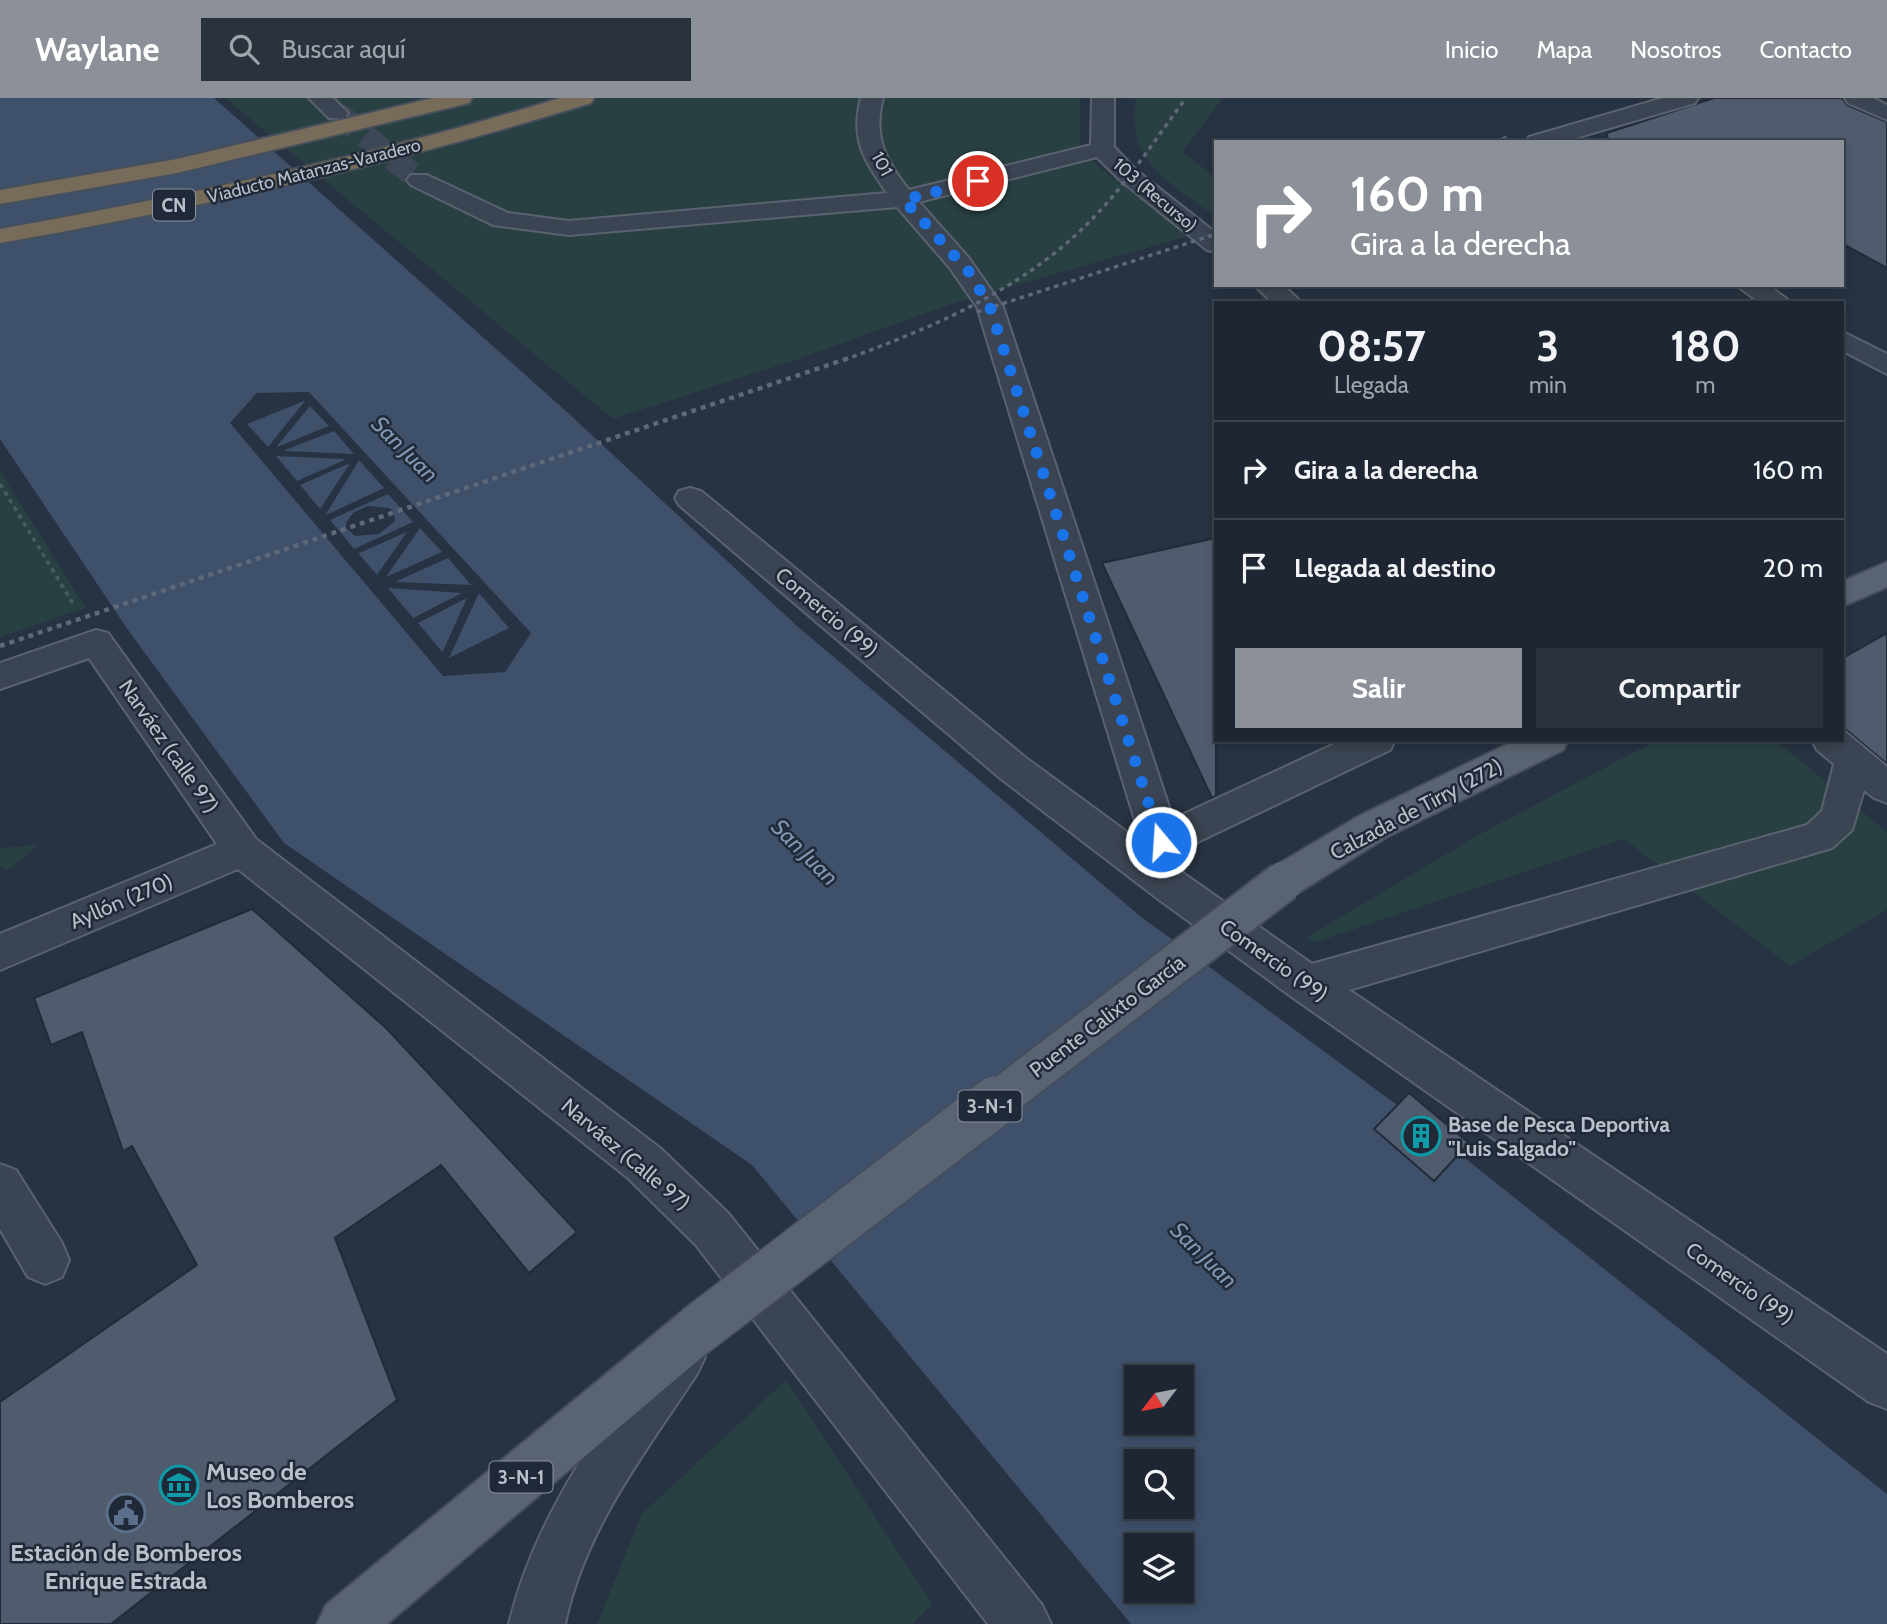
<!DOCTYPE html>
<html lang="es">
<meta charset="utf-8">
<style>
body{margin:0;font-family:Cabin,sans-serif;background:#2a323e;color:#f1f3f6;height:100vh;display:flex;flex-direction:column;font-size:26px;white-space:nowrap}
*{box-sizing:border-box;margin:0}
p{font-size:23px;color:#a0a5ac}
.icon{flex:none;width:38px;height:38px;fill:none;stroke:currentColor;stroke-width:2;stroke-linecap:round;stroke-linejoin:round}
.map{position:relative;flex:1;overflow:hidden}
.panel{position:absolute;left:1214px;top:203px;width:630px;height:441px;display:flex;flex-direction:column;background:#1d2632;border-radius:0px;box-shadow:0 4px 10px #0003,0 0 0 2px #3b434d}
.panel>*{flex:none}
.hud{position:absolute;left:1214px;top:42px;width:630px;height:147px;border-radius:0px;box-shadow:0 4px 10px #0003,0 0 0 2px #3b434d;background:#8c9099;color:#fff;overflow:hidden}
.needle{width:46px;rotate:238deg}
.buttons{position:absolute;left:1124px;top:1267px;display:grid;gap:14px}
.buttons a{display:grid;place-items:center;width:70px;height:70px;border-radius:0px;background:#1d2632;box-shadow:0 4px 10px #0003,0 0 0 2px #3b434d;font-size:35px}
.pin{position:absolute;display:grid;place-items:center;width:60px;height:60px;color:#fff;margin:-30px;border:4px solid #fff;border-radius:50%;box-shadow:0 2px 7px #0007}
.me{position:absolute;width:77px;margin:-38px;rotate:342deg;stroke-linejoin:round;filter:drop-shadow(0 0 5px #0008)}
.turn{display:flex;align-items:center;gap:24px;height:147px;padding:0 21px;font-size:32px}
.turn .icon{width:91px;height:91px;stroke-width:2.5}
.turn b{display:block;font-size:49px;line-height:60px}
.eta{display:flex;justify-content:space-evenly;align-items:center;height:119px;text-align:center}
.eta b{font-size:42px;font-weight:700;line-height:49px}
.button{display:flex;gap:14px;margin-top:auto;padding:14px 21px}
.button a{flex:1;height:80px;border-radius:0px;background:#8c9099;color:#fff;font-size:28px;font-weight:700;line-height:80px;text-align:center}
.button a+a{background:#2a323e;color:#f1f3f6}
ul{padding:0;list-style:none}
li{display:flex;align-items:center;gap:21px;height:98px;padding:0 21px;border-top:2px solid #3b434d}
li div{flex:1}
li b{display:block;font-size:26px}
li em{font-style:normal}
header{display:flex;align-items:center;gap:42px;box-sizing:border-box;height:98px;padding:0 35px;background:#8c9099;color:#fff}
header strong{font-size:33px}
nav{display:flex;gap:38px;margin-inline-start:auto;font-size:24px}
.search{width:490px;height:63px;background:#2a323e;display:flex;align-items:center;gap:18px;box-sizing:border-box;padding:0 24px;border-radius:0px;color:#a0a5ac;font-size:26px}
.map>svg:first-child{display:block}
</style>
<header>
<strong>Waylane</strong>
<div class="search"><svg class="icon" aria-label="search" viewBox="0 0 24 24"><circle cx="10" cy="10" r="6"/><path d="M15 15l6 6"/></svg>Buscar aquí</div>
<nav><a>Inicio</a><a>Mapa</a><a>Nosotros</a><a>Contacto</a></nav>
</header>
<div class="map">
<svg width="1887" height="1526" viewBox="0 0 1887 1526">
<rect width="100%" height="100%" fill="#273242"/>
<path fill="#294043" d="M225,0H1080V50L1099,69L1188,138L957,204L798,261L613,321Z
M1136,0H1223L1182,54L1216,80V119C1170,83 1125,66 1136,0Z
M0,373L86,510L0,539Z
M1657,642H1775L1887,734V812L1790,868L1624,741L1313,845L1307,839L1482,735Z
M39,747L7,773L0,769V750Z
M786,1282L932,1506L913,1526H597L642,1416Z"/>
<path fill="#3e506a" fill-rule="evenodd" d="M0,0H214L567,314L797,528L1140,818L1412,1018L1887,1396V1526H1131L752,1067L284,745L128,532L0,341ZM1136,1279H1181V1325H1136ZM1136,1363H1181V1409H1136ZM1136,1447H1181V1493H1136Z"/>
<path fill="#273242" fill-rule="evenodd" d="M309,294L531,535L505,574L443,578L230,325L257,295ZM305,303L268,349L247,326L304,303ZM310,308L329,328L277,349V348ZM334,333L354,356L285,353V352ZM276,358L344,361L345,362L297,383ZM359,362L384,390L326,417V416ZM348,366L349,367L320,411L300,387ZM388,396L413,424L354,451L330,422ZM420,430L442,454L386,479ZM407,434L377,477L359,456V455ZM448,460L471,487L397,484V483ZM388,490L462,495L413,520ZM479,495L509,530L449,560ZM467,500L443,553L442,554L418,525Z
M368,408L389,410L393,413L395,423L379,436L355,438L346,430V425L353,415Z"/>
<path fill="#505b6d" stroke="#222b39" stroke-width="2" d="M1714,0H1842L1847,7L1887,24V170L1843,146V44H1608L1607,35Z
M1216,440V698L1212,700L1102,465Z
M1887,535V666L1843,629V560Z
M252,811L386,930L577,1134L529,1175L441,1067L335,1140L397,1302L111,1526H0V1304L197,1167L132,1048L123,1053L82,934L51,947L34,900Z
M1409,995L1469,1045L1434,1083L1374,1031Z"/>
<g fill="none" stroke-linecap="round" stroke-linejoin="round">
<path stroke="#3d4757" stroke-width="24" stroke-dasharray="24 12" stroke-linecap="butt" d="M337,15L419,82"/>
<defs>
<path id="minor" d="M309,0H333L348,15L345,20H329Z
M861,0H883C873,38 885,62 909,92L1091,47L1092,0H1114V49L1136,72L1216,135V154L1207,152L1120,82L1097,59L919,104L968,159L1003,209L1173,721L1343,642H1395L1390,652L1181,752L1183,767L1180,773L1312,866L1807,727L1822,713L1834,666L1817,652L1812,642H1843V632L1887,669V705L1874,700L1864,692L1852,732L1832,750L1349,892L1887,1256V1311L1869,1304L1292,899L1154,798L1000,680L679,407L675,400L679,393L690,390L701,393L1026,660L1142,745L977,209L950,170L897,109L569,137L493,127L411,87L407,82L411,77H427L508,115L569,123L887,95C864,62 850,41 861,0Z
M1663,0H1698L1695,5L1562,44H1526L1529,39Z
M1845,0H1873L1887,7V22L1848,5Z
M1254,187H1283L1302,205H1273Z
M1736,187H1768L1792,205H1760Z
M1843,234L1887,256V276L1843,253Z
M96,532L108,535L256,741L660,1050L728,1115L1042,1507L1051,1526H988L696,1147L628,1080L238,771L0,872V836L217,746L89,560L0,591V565Z
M0,1066L16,1072L62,1145L69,1162L62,1179L45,1186L28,1179L0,1131Z
M680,1234L697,1242L705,1259L697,1276C644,1356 585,1431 565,1526H509C535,1417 600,1332 663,1242Z"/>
<path id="major" d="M1887,464V489L1843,508V483Z
M1516,642H1568L1563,652L1385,740L1298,795L1284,799L1270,795L1265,783L1270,771L1359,718Z
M697,1208L714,1215L721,1232L714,1249L387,1526H317L326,1507L680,1215Z"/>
<path id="highway" d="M433,0H472L469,5L177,75L0,106V92L177,61Z
M560,0H594L591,5C397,65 200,110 0,145V131C189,97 376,57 560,0Z"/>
</defs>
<use href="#minor" stroke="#5a626f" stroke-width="4"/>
<use href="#major" stroke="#454d5b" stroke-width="4"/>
<use href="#highway" stroke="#464f5c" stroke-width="4"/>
<path stroke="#475c5f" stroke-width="3.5" stroke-dasharray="4.5 4.5" stroke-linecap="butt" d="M0,386L74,507"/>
<use href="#minor" fill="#3b4452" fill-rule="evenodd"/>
<use href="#major" fill="#5a6371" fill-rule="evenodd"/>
<use href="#highway" fill="#776c59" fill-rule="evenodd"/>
<path stroke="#5e6878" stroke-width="3.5" stroke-dasharray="4.5 4.5" stroke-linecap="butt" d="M1494,44L1511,38
M977,214L1216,136
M844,262C934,229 1027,190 1094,119C1129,83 1156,40 1186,0"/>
<path stroke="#5e6878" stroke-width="4.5" stroke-dasharray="5 5" stroke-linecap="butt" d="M0,548L849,260"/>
<defs>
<path id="major-bridge-far1" d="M994,1005L1284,783"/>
<path id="major-bridge" d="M697,1232L996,1003"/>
</defs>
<use href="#major-bridge-far1" stroke="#454d5b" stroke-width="43" stroke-linecap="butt"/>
<use href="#major-bridge" stroke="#454d5b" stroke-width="52" stroke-linecap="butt"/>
<use href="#major-bridge-far1" stroke="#5a6371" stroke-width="39"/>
<use href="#major-bridge" stroke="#5a6371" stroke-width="49"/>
</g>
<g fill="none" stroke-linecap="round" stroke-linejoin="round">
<path stroke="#1a73e8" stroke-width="12" stroke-dasharray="0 21.6" d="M978,83L904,102L969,174L990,209L1161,744"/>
</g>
<defs>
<symbol id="building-ring" viewBox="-11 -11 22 22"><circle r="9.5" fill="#202937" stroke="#0f9aa8" stroke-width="1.5"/><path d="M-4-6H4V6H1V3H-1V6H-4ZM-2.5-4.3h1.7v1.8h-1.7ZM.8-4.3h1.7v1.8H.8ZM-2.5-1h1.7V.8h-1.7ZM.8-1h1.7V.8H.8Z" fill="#0f9aa8"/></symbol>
<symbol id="museum-ring" viewBox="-11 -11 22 22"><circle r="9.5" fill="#202937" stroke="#0f9aa8" stroke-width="1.5"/><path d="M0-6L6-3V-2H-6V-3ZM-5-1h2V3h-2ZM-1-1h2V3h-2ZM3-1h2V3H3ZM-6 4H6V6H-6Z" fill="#0f9aa8"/></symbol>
<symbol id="civic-ring" viewBox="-11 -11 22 22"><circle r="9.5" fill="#202937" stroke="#5c6f8a" stroke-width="1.5"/><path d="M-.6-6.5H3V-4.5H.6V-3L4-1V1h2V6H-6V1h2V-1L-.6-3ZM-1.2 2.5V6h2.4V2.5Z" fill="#5c6f8a"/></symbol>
</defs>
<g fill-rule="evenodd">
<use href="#building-ring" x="1399" y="1016" width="44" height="44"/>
<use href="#museum-ring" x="157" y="1365" width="44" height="44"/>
<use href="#civic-ring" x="104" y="1393" width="44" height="44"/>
</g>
<g text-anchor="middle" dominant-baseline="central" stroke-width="5" stroke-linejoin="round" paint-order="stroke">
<g font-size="18" fill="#b9c0cb" stroke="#202937">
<text transform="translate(882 66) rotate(62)">101</text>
<text transform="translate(314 73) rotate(-14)">Viaducto Matanzas-Varadero</text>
<text transform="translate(1155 97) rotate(40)">103 (Recurso)</text>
</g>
<g fill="#202937" stroke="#8b939f" stroke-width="2">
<rect x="153" y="91.5" width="42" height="31" rx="5"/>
<rect x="958.5" y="992.5" width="63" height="31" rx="5"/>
<rect x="489.5" y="1363.5" width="63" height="31" rx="5"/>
</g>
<g font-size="19" font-weight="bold" fill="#b9c0cb">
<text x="174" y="107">CN</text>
<text x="990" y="1008">3-N-1</text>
<text x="521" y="1379">3-N-1</text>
</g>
<g font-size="21" fill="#b9c0cb" stroke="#202937">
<text transform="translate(827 514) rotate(40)">Comercio (99)</text>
<text transform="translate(169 648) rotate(55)">Narváez (calle 97)</text>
<text transform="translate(1416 711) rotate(-28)">Calzada de Tirry (272)</text>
<text transform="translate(121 803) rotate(-23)">Ayllón (270)</text>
<text transform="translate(1274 862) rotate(35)">Comercio (99)</text>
<text transform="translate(1107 918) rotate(-37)">Puente Calixto García</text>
<text transform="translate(626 1056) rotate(40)">Narváez (Calle 97)</text>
<text transform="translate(1740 1185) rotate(35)">Comercio (99)</text>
</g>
<g font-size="21" font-weight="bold" fill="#b9c0cb" stroke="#202937" text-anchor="start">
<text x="1448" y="1026">Base de Pesca Deportiva<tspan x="1448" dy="24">"Luis Salgado"</tspan></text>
</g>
<g font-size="23" font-style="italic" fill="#8196b2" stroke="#202937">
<text transform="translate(405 351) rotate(45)">San Juan</text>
<text transform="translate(805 754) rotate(45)">San Juan</text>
<text transform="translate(1204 1157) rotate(45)">San Juan</text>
</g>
<g font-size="24" font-weight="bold" fill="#b9c0cb" stroke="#202937" text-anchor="start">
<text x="206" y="1373">Museo de<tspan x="206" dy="28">Los Bomberos</tspan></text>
<text x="126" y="1454" text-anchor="middle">Estación de Bomberos<tspan x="126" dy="28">Enrique Estrada</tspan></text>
</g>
</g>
</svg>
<div class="buttons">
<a><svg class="needle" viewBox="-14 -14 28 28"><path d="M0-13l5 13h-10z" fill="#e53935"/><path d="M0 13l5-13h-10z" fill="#a0a5ac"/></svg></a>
<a><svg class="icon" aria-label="search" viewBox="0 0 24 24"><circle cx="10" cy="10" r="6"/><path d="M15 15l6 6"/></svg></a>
<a><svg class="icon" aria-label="layers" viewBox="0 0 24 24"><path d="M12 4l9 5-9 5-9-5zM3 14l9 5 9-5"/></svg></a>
</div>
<div class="pin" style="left:978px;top:83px;background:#d93025"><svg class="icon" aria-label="arrive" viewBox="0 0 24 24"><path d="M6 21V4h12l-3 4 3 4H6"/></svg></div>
<svg class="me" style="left:1161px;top:744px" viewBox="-20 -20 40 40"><circle r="17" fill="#1a73e8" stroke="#fff" stroke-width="3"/><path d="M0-11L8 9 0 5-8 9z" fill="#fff"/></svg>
<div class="hud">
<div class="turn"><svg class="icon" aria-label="right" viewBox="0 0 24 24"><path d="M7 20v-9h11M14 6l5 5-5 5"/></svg><div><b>160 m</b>Gira a la derecha</div></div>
</div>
<section class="panel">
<div class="eta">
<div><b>08:57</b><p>Llegada</p></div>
<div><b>3</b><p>min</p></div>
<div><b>180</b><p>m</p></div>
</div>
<ul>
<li><svg class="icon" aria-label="right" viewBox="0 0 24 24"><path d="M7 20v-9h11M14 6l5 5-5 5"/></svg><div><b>Gira a la derecha</b></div><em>160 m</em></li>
<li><svg class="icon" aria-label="arrive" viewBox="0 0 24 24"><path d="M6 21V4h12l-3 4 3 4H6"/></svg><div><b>Llegada al destino</b></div><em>20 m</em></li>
</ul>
<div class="button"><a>Salir</a><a>Compartir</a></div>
</section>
</div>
